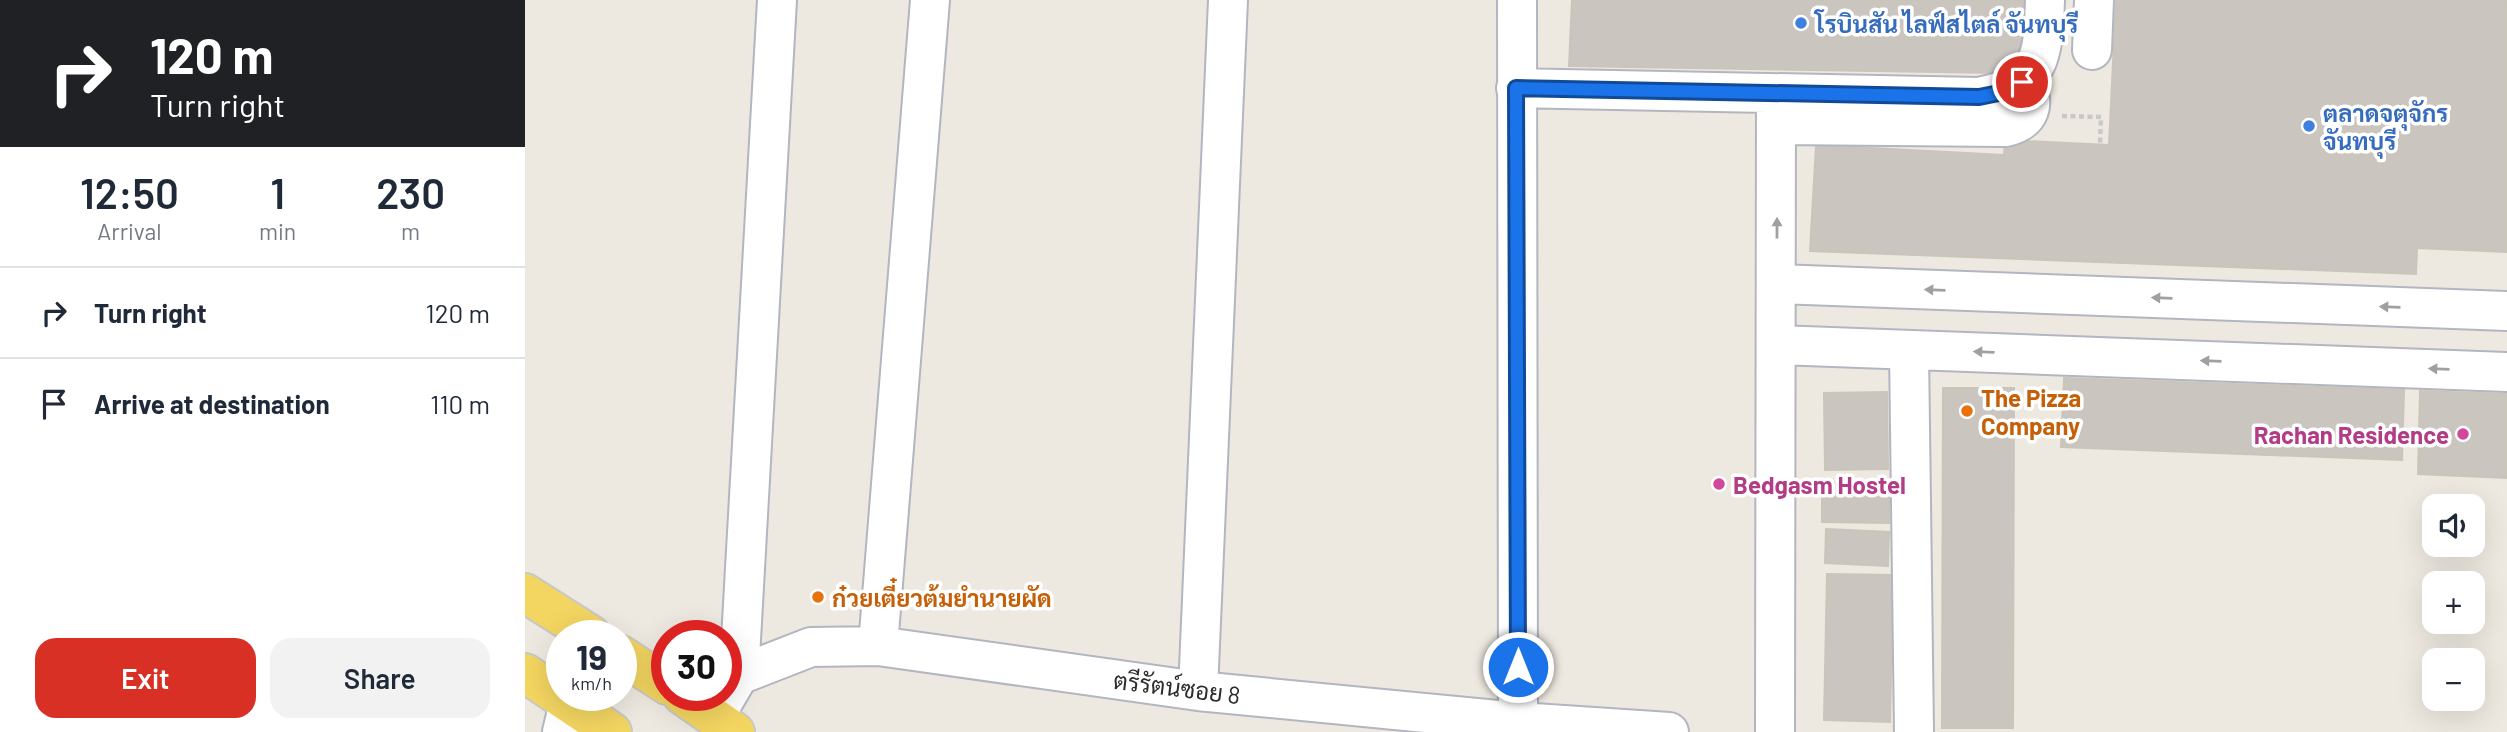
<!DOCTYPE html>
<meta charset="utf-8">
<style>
body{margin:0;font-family:Barlow,Sarabun,sans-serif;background:#f2f2f3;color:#1f2937;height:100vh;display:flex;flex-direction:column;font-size:26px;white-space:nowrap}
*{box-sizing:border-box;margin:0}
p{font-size:23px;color:#747a83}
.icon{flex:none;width:38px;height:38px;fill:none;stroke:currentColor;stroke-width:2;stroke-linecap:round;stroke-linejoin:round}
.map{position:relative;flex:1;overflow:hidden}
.details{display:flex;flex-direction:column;background:#fff;width:525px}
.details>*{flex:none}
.top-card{background:#202124;color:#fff;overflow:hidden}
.tools{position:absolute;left:1897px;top:494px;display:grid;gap:14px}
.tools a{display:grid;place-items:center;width:63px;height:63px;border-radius:14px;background:#fff;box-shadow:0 7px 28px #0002;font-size:35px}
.speed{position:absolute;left:21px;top:620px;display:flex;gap:14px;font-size:35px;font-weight:700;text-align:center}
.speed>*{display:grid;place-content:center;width:91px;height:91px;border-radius:50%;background:#fff;box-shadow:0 7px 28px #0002;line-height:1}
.speed small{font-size:18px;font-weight:400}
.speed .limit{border:10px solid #d22;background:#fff;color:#111}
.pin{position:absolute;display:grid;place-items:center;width:60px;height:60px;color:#fff;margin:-30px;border:4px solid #fff;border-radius:50%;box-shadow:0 2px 7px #0007}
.me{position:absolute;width:77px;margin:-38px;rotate:0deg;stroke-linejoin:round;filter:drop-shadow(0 0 5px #0008)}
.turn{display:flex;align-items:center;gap:24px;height:147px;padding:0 35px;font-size:32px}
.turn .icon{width:91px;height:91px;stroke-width:2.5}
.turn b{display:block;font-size:49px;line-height:60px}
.eta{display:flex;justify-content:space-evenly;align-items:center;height:119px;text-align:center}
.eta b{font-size:42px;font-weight:600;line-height:49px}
.action{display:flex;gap:14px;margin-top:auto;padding:14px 35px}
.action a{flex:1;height:80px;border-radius:21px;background:#d93025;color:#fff;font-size:28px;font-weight:600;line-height:80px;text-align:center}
.action a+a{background:#f2f2f3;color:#1f2937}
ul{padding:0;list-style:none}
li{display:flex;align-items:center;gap:21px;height:91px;padding:0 35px;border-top:2px solid #e0e1e3}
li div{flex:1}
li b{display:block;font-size:26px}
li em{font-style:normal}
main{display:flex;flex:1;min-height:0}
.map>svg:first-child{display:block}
</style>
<main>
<section class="details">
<div class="top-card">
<div class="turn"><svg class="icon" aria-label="right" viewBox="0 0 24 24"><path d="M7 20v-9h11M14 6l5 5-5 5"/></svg><div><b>120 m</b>Turn right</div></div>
</div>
<div class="eta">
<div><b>12:50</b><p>Arrival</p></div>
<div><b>1</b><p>min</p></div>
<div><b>230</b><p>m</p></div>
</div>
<ul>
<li><svg class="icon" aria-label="right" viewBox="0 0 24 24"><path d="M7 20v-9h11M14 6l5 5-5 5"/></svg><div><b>Turn right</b></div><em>120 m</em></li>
<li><svg class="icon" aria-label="arrive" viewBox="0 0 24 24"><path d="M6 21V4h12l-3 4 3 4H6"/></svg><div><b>Arrive at destination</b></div><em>110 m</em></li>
</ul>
<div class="action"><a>Exit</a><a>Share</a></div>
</section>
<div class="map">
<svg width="1982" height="732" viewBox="0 0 1982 732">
<rect width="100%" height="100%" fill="#eee9e0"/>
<path fill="#cac5bf" stroke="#cac5b9" stroke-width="2" d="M1047,0H1506L1501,57L1474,73L1044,66Z
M1591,0H1982V252L1892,248L1891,274L1285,251L1291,145L1479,155L1480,140L1584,145Z
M1539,378L1879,390L1877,460L1536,447Z
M1418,388H1489L1488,728H1417Z
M1895,391L1982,394V478L1893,474Z
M1362,392L1363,469L1300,470L1299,393Z
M1297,482L1364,483V523L1297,522Z
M1301,529L1364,532L1363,566L1300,563Z
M1302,574L1368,575L1365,722L1299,720Z"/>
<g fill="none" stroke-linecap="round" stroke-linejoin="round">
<defs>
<path id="minor" d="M992,0L993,722
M1567,50L1569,0
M991,88L1454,97C1517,85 1518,57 1520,0
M1251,125L1480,127C1505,122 1513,103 1497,82
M1252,284L1982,311
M1251,345L1982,372
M1384,350L1389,732
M353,646L405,0
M214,675L252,0
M673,691L703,0
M190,716L214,675L286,647L353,646L673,691L993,722L1144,732
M37,732L44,703
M1250,732L1251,94"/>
<path id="major" d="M0,593L66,635
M96,655L142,685
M0,673L87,732
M157,695L210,732"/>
</defs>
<use href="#minor" stroke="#b3b5c0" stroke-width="42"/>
<use href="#major" stroke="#c8c8c8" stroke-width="42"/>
<path stroke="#c8c8c8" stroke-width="4.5" stroke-dasharray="5 3.5" stroke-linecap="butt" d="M1537,116L1576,117L1575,144"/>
<use href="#minor" stroke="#fff" stroke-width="38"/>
<use href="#major" stroke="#f3d561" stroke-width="38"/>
</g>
<defs><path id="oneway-solid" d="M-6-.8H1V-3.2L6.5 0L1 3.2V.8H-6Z" transform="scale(1.75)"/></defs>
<g fill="#a0a0a0">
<use href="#oneway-solid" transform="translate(1252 228) rotate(-90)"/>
<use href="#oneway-solid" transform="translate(1410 290) rotate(-178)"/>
<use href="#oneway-solid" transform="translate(1637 298) rotate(-178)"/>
<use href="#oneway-solid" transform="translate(1865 307) rotate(-178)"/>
<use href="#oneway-solid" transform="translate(1459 352) rotate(-178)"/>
<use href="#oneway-solid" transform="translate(1686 361) rotate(-178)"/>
<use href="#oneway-solid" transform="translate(1914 369) rotate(-178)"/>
</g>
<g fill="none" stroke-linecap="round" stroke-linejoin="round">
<defs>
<path id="route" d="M993,667L991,88L1454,97L1479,92L1497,82"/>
</defs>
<use href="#route" stroke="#114b97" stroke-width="18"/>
<use href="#route" stroke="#1a73e8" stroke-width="12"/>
</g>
<g fill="#3f7fe0" stroke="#fff" stroke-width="2.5">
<circle cx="1276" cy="23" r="7"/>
<circle cx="1784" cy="126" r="7"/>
</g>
<g fill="#e8710a" stroke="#fff" stroke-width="2.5">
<circle cx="1442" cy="411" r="7"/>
<circle cx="293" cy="597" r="7"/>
</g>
<g fill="#d1479c" stroke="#fff" stroke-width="2.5">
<circle cx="1938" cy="434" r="7"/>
<circle cx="1194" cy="484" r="7"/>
</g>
<g text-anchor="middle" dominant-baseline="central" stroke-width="7" stroke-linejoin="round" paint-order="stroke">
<g font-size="24" font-weight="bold" fill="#366cbe" stroke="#fff" text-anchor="start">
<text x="1290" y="23">โรบินสัน ไลฟ์สไตล์ จันทบุรี</text>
<text x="1798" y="112">ตลาดจตุจักร<tspan x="1798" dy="28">จันทบุรี</tspan></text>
</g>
<g font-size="24" font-weight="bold" fill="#c56008" stroke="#fff" text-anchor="start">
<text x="1456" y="397">The Pizza<tspan x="1456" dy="28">Company</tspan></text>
<text x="307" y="597">ก๋วยเตี๋ยวต้มยำนายผัด</text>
</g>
<g font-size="24" font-weight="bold" fill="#b23c85" stroke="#fff" text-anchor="end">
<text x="1924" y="434">Rachan Residence</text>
<text x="1208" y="484" text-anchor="start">Bedgasm Hostel</text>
</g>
<g font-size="24" fill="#2d2d2d" stroke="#fff">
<text transform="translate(652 687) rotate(7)">ตรีรัตน์ซอย 8</text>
</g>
</g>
</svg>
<div class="tools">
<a><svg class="icon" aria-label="sound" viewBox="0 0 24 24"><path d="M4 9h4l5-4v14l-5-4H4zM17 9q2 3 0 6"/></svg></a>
<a>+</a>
<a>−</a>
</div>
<div class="speed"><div>19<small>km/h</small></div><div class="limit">30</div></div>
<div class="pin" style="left:1497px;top:82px;background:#d93025"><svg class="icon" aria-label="arrive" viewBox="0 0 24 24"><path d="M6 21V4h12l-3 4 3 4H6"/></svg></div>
<svg class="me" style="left:993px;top:667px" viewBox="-20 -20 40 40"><circle r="17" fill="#1a73e8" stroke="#fff" stroke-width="3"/><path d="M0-11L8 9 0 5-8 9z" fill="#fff"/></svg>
</div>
</main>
